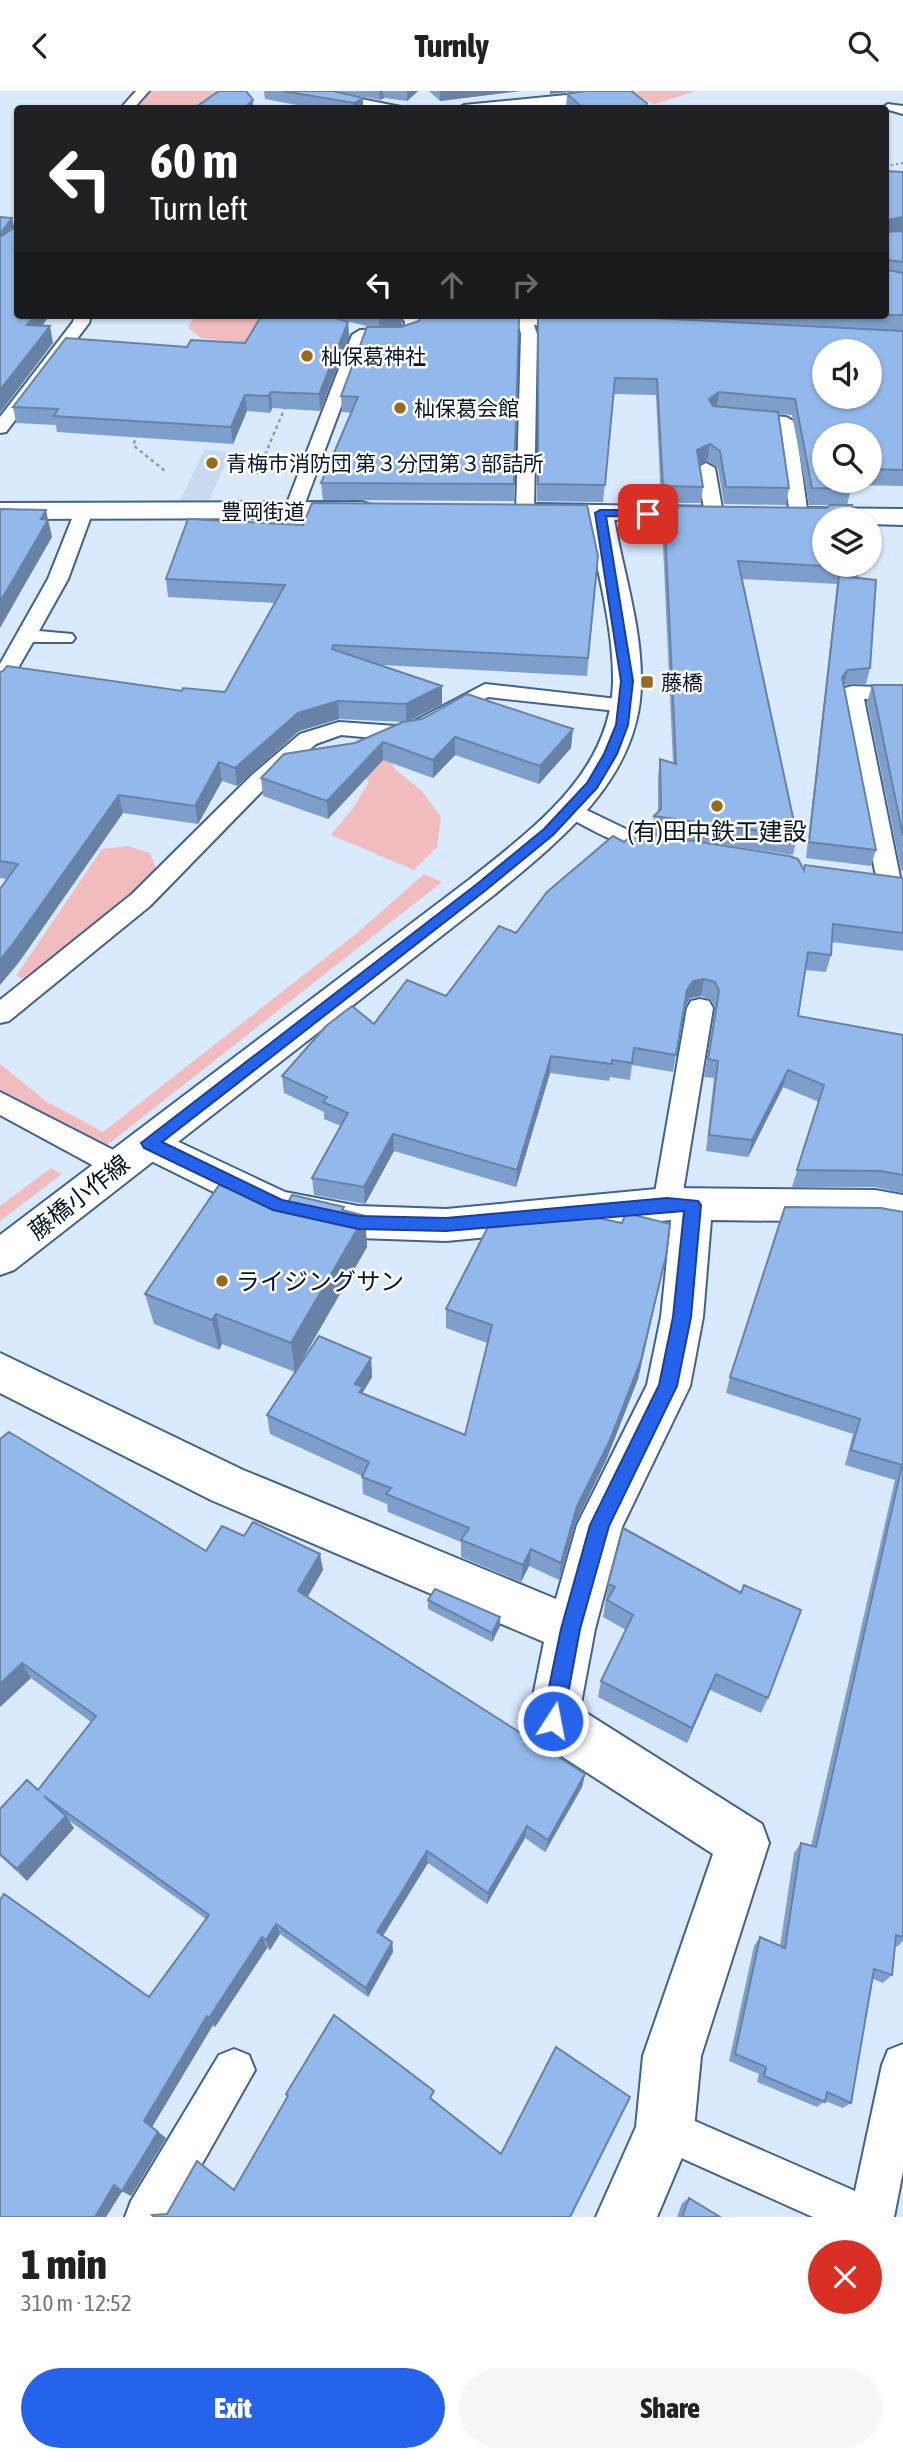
<!DOCTYPE html>
<meta charset="utf-8">
<style>
body{margin:0;font-family:"Asap Condensed","Noto Sans JP",sans-serif;background:#f6f6f6;color:#202124;height:100vh;display:flex;flex-direction:column;font-size:26px;white-space:nowrap}
*{box-sizing:border-box;margin:0}
p{font-size:23px;color:#757577}
.icon{flex:none;width:38px;height:38px;fill:none;stroke:currentColor;stroke-width:2;stroke-linecap:round;stroke-linejoin:round}
.map{position:relative;height:2126px;overflow:hidden}
.details{display:flex;flex-direction:column;background:#fff;flex:1}
.details>*{flex:none}
.banner{position:absolute;left:14px;top:14px;width:875px;height:214px;border-radius:7px;box-shadow:0 2px 5px #0004;background:#202124;color:#fff;overflow:hidden}
.controls{position:absolute;left:812px;top:248px;display:grid;gap:14px}
.controls a{display:grid;place-items:center;width:70px;height:70px;border-radius:50%;background:#fff;box-shadow:0 2px 5px #0004;font-size:35px}
.pin{position:absolute;display:grid;place-items:center;width:60px;height:60px;color:#fff;margin:-30px;border-radius:14px;box-shadow:0 4px 10px #0006}
.me{position:absolute;width:77px;margin:-38px;rotate:11deg;stroke-linejoin:round;filter:drop-shadow(0 0 5px #0008)}
.turn{display:flex;align-items:center;gap:24px;height:147px;padding:0 21px;font-size:32px}
.turn .icon{width:91px;height:91px;stroke-width:2.5}
.turn b{display:block;font-size:49px;line-height:60px}
.lanes{display:flex;align-items:center;height:66px;padding:0 21px;background:#0003;justify-content:center;gap:35px;direction:ltr}
.lanes .off{opacity:.35}
.round{display:grid;place-items:center;flex:none;width:74px;height:74px;border-radius:37px;background:#f6f6f6}
.overview{display:flex;align-items:center;justify-content:space-between;height:119px;padding:0 21px}
h1{font-size:42px;font-weight:800;line-height:52px}
.action{display:flex;gap:14px;margin-top:auto;padding:14px 21px}
.action a{flex:1;height:80px;border-radius:42px;background:#2563eb;color:#fff;font-size:28px;font-weight:800;line-height:80px;text-align:center}
.action a+a{background:#f6f6f6;color:#202124}
header{display:flex;justify-content:space-between;align-items:center;height:91px;padding:0 21px;background:#fff;font-size:32px;font-weight:800}
.map>svg:first-child{display:block}
</style>
<header><svg class="icon" aria-label="back" viewBox="0 0 24 24"><path d="M15 5l-7 7 7 7"/></svg>Turnly<svg class="icon" aria-label="search" viewBox="0 0 24 24"><circle cx="10" cy="10" r="6"/><path d="M15 15l6 6"/></svg></header>
<div class="map">
<svg width="903" height="2126" viewBox="0 0 903 2126">
<rect width="100%" height="100%" fill="#d9e9fe"/>
<path fill="#c8d9f0" d="M204,359L231,361L209,409L180,410Z"/>
<path fill="#f0bcbe" d="M148,0H240L214,17L132,18Z
M641,0H697L655,13L632,4L570,16L509,18L596,9Z
M195,224H272L256,253L201,247L188,237Z
M378,659L390,669L395,678L422,700L441,726L437,756L414,779L331,744L353,717L369,691L350,670Z
M128,755L150,762L158,781L132,806L28,888L16,885L102,758Z
M424,783L442,791L102,1058L0,1000V973L47,1011L103,1041L356,843Z
M51,1077L62,1083L0,1130V1115Z"/>
<g fill="none" stroke-linecap="round" stroke-linejoin="round">
<defs>
<path id="service" d="M136,0H149L133,18H120Z
M298,0H321L411,18L360,16Z
M607,0H632C610,17 490,18 458,18L464,14Z
M888,13L903,15V23L882,17Z
M75,224H91L89,232L6,341L0,342V326L73,231Z
M400,224H416L421,231L420,240L401,249H366L302,420L299,424H287L284,420L352,244L360,239L404,237L405,231Z
M516,224L575,226L583,231L575,236L534,234L537,243L534,421L525,427L516,421L521,243Z
M744,323L786,326L795,331L808,425L806,429L799,431L790,425L778,336L738,332L736,328Z
M706,372L715,377L723,423L714,429L705,423L697,377Z
M84,414L93,420L68,488L39,540L72,543L75,547L72,551H33L7,596L0,598V573L48,488L75,420Z
M485,593L626,609L634,610L637,615L634,620L626,621L488,606L421,644L396,649L341,644L316,653L268,694L150,815L9,930L0,932V909L132,803L252,684L300,643L339,631L396,635L407,634Z
M852,595L903,597V609L864,608L901,791L897,797L889,799L881,797L877,791L841,601L845,597Z
M572,712L630,740L674,749L678,754L674,759C640,769 593,739 564,724L561,719L564,714Z
M700,908L709,910L713,917L681,1113L677,1121L667,1124L657,1121L653,1113L687,917L691,910Z
M0,1001L129,1067L133,1075L129,1083L119,1086L109,1083L0,1024Z
M903,1953V2080L894,2126H813L650,2053L644,2038L650,2023L665,2017L855,2100L882,1974L888,1959Z
M234,1958L249,1964L255,1979L172,2126H125L131,2110L219,1964Z"/>
<path id="minor" d="M149,1037L285,1101L358,1115L446,1118L667,1097L875,1099L903,1104V1136L875,1131L711,1129L703,1226L690,1295L622,1436L595,1538L580,1618L762,1733L769,1752L701,1965L694,2038L657,2126H596L636,2036L643,1965L713,1763L535,1648L528,1630L544,1551L211,1409L0,1302V1262L243,1379L556,1508L577,1434L647,1294L661,1226L671,1129L446,1150L358,1147L264,1126L135,1062L130,1052L135,1042Z"/>
<path id="secondary" d="M600,414L609,417L613,422C622,477 642,535 641,591C641,686 561,749 494,804L14,1179L0,1184V1144L470,788C535,736 610,682 613,592C614,535 596,477 587,422L591,417Z"/>
<path id="primary" d="M362,411L371,414L375,419L371,424L362,427L0,428V412Z
M538,413L715,416L724,419L728,424L724,429L715,432L529,426L525,421L529,416Z
M800,417L903,418V434L870,433V429H824V433L791,430L787,425L791,420Z"/>
</defs>
<use href="#service" stroke="#406290" stroke-width="4"/>
<use href="#minor" stroke="#406290" stroke-width="4"/>
<use href="#secondary" stroke="#406290" stroke-width="4"/>
<use href="#primary" stroke="#406290" stroke-width="4"/>
<path stroke="#8c9caf" stroke-width="2" stroke-dasharray="2.5 2.5" stroke-linecap="butt" d="M886,75L903,72"/>
<path stroke="#8c9caf" stroke-width="2.5" stroke-dasharray="3.5 3.5" stroke-linecap="butt" d="M138,343L133,354L165,380
M257,383L286,314"/>
<use href="#service" fill="#fff" fill-rule="evenodd"/>
<use href="#minor" fill="#fff" fill-rule="evenodd"/>
<use href="#secondary" fill="#fff" fill-rule="evenodd"/>
<use href="#primary" fill="#fff" fill-rule="evenodd"/>
</g>
<path fill="#7e9fcb" fill-rule="evenodd" d="M264,0H333L363,18H318L265,8Z
M334,0H418L407,10L384,7L380,9Z
M429,0H520L440,10Z
M567,3L646,18H567L566,17Z
M886,80L903,81V395L850,394L851,398L847,414L860,477L858,487L870,577L866,593L844,594L876,759L871,775L806,767L837,493L742,488L797,745L793,764L651,743L654,725L658,720V686L660,668L673,672L662,433L664,415L827,417L831,414H809L792,324L779,323L789,397L786,414L724,413L718,377L707,370L699,374L703,396L701,412H661L656,304L614,303L603,411L537,410L538,224H886ZM870,345V390H824Z
M262,224H401L402,235L395,236H401L419,230L420,226L418,224H518L519,228L514,410L323,409L321,392L352,322L342,321L341,305L371,236L342,229L348,231L349,247L320,320L272,317L270,322L247,320L233,353L57,341L56,334L16,332L13,316L187,256L245,252Z
M598,465L587,585L382,574L442,595V613L408,631L571,657L539,693L455,664L433,687L383,669L328,728L263,705L261,687L355,652L404,631L339,628L299,640L237,695L222,690L198,733L123,722L19,871L0,894V798L7,788L0,787V581L182,600L225,601L275,512L168,506L166,488Z
M872,594H903V780L901,779L867,611Z
M624,751L804,779L903,787V860L832,851L831,864L826,881L805,879L798,925L903,944V1102L875,1096H792L819,1011L783,996L748,1066L706,1060L714,987L704,986L716,917L711,909L701,905L690,907L684,917L673,981L632,974L630,989L610,986L609,990L550,982L516,1096L394,1060L365,1113L314,1104L312,1087L341,1035L324,1028V1021L284,1002L282,985L374,933L446,905L516,842Z
M285,1117L344,1120L365,1125L367,1156L298,1276L371,1267L372,1286L363,1301V1303L465,1344L487,1252L446,1237V1218L666,1165L638,1288L607,1367L575,1433L559,1489L529,1475L521,1491L461,1466V1451L388,1421L387,1413L363,1403L362,1385L270,1343L267,1324L295,1281L222,1253L219,1259L154,1233L145,1203Z
M903,1121V1850L897,1856L895,1855L892,1884L883,1892L873,1888L851,2012L843,2017L825,2010L817,2016L757,1991L759,1983L729,1970L754,1855L760,1846L780,1855L794,1762L801,1752L811,1755L895,1389L845,1374L853,1343L726,1302L730,1286Z
M0,1348L206,1460L244,1445L323,1479L307,1505L585,1683L582,1696L545,1761L525,1747L487,1813L428,1772L383,1845L392,1851L393,1861L368,1906L280,1843L270,1859L267,1857L215,1936L213,1934L152,2036L166,2047L131,2105L122,2100L106,2126H0L149,1906L206,1828L68,1729L74,1737L27,1790L0,1765V1718L38,1699L91,1631L31,1587L0,1616Z
M623,1437L768,1607L761,1622L710,1599L687,1652L598,1606L601,1590L626,1539L603,1526L608,1493Z
M428,1509L500,1535L492,1551L428,1518Z
M689,2107L720,2126H677L682,2112Z"/>
<path fill="#6782a5" d="M379,0H383L384,7L380,9Z
M407,0H418L407,10Z
M440,0H520L440,10Z
M550,0H581L550,3Z
M363,7V18H354V12Z
M253,9V18H243Z
M903,126V140L886,144L887,129Z
M12,127L16,143L0,163V143Z
M35,224H50L31,250L27,234Z
M379,224H401L402,235L379,238Z
M348,231L349,247L320,320L319,303Z
M50,235L53,252L0,322V299Z
M271,301L272,317L270,322L268,305Z
M719,301L717,317L706,324L709,308Z
M245,304L247,320L233,353L231,336Z
M710,353L707,370L695,376L697,359Z
M46,419L52,446L0,537V511Z
M848,579L844,594L842,586Z
M442,595V613L406,631V613Z
M338,610L339,628L299,640L237,695L235,677L298,622Z
M573,638L571,657L539,693L540,675Z
M455,646V664L433,687V669Z
M383,651V669L328,728L327,710Z
M219,671L222,690L198,733L195,715Z
M119,704L123,722L19,871L0,894V869Z
M704,888L701,905L690,907L684,917L673,981L687,899L693,890Z
M551,965L550,982L516,1096L517,1079Z
M788,979L783,996L748,1066L752,1049Z
M393,1043L394,1060L365,1113L364,1096Z
M365,1125L367,1156L295,1281L291,1252Z
M666,1165L638,1288L607,1367L575,1433L559,1489L561,1472L577,1415Z
M216,1223L222,1253L219,1259L212,1229Z
M371,1267L372,1286L363,1301L364,1314L355,1293Z
M531,1458L529,1475L521,1491L523,1474Z
M320,1463L323,1479L302,1516L298,1500Z
M500,1526V1535L492,1551V1542Z
M22,1572L31,1587L0,1616V1593Z
M716,1583L710,1599L687,1652L692,1637Z
M585,1683L582,1696L545,1761L548,1749Z
M66,1725L74,1737L27,1790L17,1778Z
M527,1735L525,1747L487,1813L488,1802Z
M427,1760L428,1772L379,1851L377,1841Z
M276,1833L280,1843L270,1859L266,1849Z
M262,1846L267,1857L215,1936L209,1927Z
M392,1851L393,1861L368,1906L366,1897Z
M207,1925L213,1934L152,2036L144,2030Z
M158,2041L166,2047L131,2105L122,2100Z
M114,2094L123,2099L106,2126H95Z"/>
<path fill="#93b9ec" stroke="#6782a5" stroke-width="2" fill-rule="evenodd" d="M219,0H246L253,9L243,18H193Z
M282,0H333L363,7L354,12Z
M585,0H631L647,12L645,18H580L581,15L567,3Z
M886,80L903,81V126L887,129V141L903,140V171L887,169V179L903,182V224H886Z
M0,126L12,127L0,143Z
M18,134V224H35L27,234L50,235L0,299V146Z
M262,224H327L348,231L319,303L271,301L268,305L245,304L231,336L54,325L58,318L13,316L66,247L187,256L191,249L245,252Z
M421,224H518L519,228L514,393L321,392L358,306L341,305L367,236H401L419,230Z
M538,224H595L903,240V379L870,378V345H824V390H850L851,398L812,397L795,308L719,301L709,308L713,315L778,321L789,397L726,396L720,360L710,353L697,359L703,396L663,395L657,288L615,287L605,394L538,393ZM824,261H870V306H824Z
M312,412L587,414L598,465L588,567L333,554L332,558L442,595L406,613L338,610L298,622L235,677L219,671L195,715L119,704L13,853L0,869V798L18,773L0,770V581L3,580L7,575L182,600L183,597L225,601L285,494L166,488L188,428L303,434Z
M830,414H852L854,429H824V474H860V477L738,470L797,745L654,725L661,718L660,668L676,673L664,415L827,417Z
M0,418L46,419L41,428L48,429L0,511Z
M839,485L876,489L870,577L848,579L842,586L876,759L809,751Z
M872,594H903V745Z
M467,603L573,638L540,675L455,646L433,669L383,651L327,710L261,687L284,663L355,652L403,631L422,628Z
M635,741L789,765L798,768L804,779L805,774L903,787V842L833,833L831,864L808,861L798,925L903,944V1084L881,1080L797,1079L824,994L788,979L752,1049L709,1044L718,970L708,968L719,900L715,891L704,888L693,890L687,899L676,964L634,957L632,972L612,969V973L551,965L517,1079L393,1043L364,1096L312,1087L348,1022L323,1011L327,1006L282,985L326,935L352,915L374,933L407,889L446,905L499,835L516,842L547,801L613,745L624,751Z
M219,1094L285,1117L292,1104L344,1116L342,1119L365,1125L291,1252L216,1223L212,1229L145,1203Z
M785,1116L881,1117L903,1121V1846L896,1844L892,1884L874,1878L851,2012L827,2001L825,2011L764,1985L766,1976L735,1963L760,1846L785,1857L801,1752L816,1756L902,1374L851,1359L860,1328L730,1286Z
M626,1122L670,1133L666,1165L641,1269L610,1349L577,1415L561,1472L531,1458L523,1474L461,1449L469,1437L386,1403L391,1397L362,1386L369,1371L267,1324L319,1245L371,1267L355,1293L363,1296L359,1301L465,1344L492,1234L446,1218L491,1130L598,1127L622,1132Z
M9,1341L206,1460L222,1435L244,1445L253,1431L320,1463L298,1500L585,1683L548,1749L527,1735L488,1802L427,1760L377,1841L392,1851L366,1897L276,1833L266,1849L262,1846L209,1927L207,1925L144,2030L158,2041L122,2100L114,2094L95,2126H0V1809L4,1803L149,1906L209,1824L44,1705L66,1725L17,1778L0,1763V1718L27,1689L38,1699L96,1625L22,1572L0,1593V1348Z
M623,1437L741,1502L744,1494L801,1519L768,1607L716,1583L692,1637L601,1590L633,1524L607,1509L615,1496L608,1493Z
M435,1498L500,1526L492,1542L428,1509Z
M334,1924L434,2000L430,2007L501,2063L556,1956L630,2006L570,2126H154L152,2124L167,2123L197,2070L234,2099L288,2005L286,2003Z
M689,2107L720,2126H682Z"/>
<path fill="#2563eb" stroke="#184099" stroke-width="2" d="M600,419H648L653,423L648,426L606,425L633,590L628,634L617,663L597,697L553,744L486,799L162,1051L282,1109L358,1125L446,1127L667,1107L698,1110L701,1114L691,1226L677,1295L609,1435L580,1538L563,1630L560,1637L553,1640L545,1637L542,1630L561,1538L590,1434L659,1294L673,1226L684,1120L446,1140L358,1138L273,1119L144,1057L141,1052L477,793L544,738L587,692L604,663L616,634L621,590L595,422Z"/>
<g fill="#996a1a" stroke="#fff" stroke-width="2.5">
<circle cx="307" cy="265" r="7"/>
<circle cx="400" cy="317" r="7"/>
<circle cx="212" cy="372" r="7"/>
<rect x="640" y="584" width="14" height="14" rx="3.5"/>
<circle cx="717" cy="715" r="7"/>
<circle cx="222" cy="1190" r="7"/>
</g>
<g text-anchor="middle" dominant-baseline="central" stroke-width="5" stroke-linejoin="round" paint-order="stroke">
<g font-size="21" fill="#051324" stroke="#fff" text-anchor="start">
<text x="321" y="265">杣保葛神社</text>
<text x="414" y="317">杣保葛会館</text>
<text x="226" y="372">青梅市消防団 第３分団第３部詰所</text>
<text x="661" y="591">藤橋</text>
</g>
<g font-size="21" fill="#051324" stroke="#fff">
<text x="263" y="420">豊岡街道</text>
</g>
<g font-size="24" fill="#051324" stroke="#fff">
<text x="717" y="740">(有)田中鉄工建設</text>
<text x="236" y="1190" text-anchor="start">ライジングサン</text>
</g>
<g font-size="24" fill="#051324" stroke="#fff">
<text transform="translate(79 1106) rotate(-38)">藤橋小作線</text>
</g>
</g>
</svg>
<div class="controls">
<a><svg class="icon" aria-label="sound" viewBox="0 0 24 24"><path d="M4 9h4l5-4v14l-5-4H4zM17 9q2 3 0 6"/></svg></a>
<a><svg class="icon" aria-label="search" viewBox="0 0 24 24"><circle cx="10" cy="10" r="6"/><path d="M15 15l6 6"/></svg></a>
<a><svg class="icon" aria-label="layers" viewBox="0 0 24 24"><path d="M12 4l9 5-9 5-9-5zM3 14l9 5 9-5"/></svg></a>
</div>
<div class="pin" style="left:648px;top:423px;background:#d93025"><svg class="icon" aria-label="arrive" viewBox="0 0 24 24"><path d="M6 21V4h12l-3 4 3 4H6"/></svg></div>
<svg class="me" style="left:553px;top:1630px" viewBox="-20 -20 40 40"><circle r="17" fill="#2563eb" stroke="#fff" stroke-width="3"/><path d="M0-11L8 9 0 5-8 9z" fill="#fff"/></svg>
<div class="banner">
<div class="turn"><svg class="icon" aria-label="left" viewBox="0 0 24 24"><path d="M17 20v-9H6M10 6l-5 5 5 5"/></svg><div><b>60 m</b>Turn left</div></div>
<div class="lanes"><svg class="icon" aria-label="left" viewBox="0 0 24 24"><path d="M17 20v-9H6M10 6l-5 5 5 5"/></svg><svg class="icon off" aria-label="ahead" viewBox="0 0 24 24"><path d="M12 20V5M6 11l6-6 6 6"/></svg><svg class="icon off" aria-label="right" viewBox="0 0 24 24"><path d="M7 20v-9h11M14 6l5 5-5 5"/></svg></div>
</div>
</div>
<section class="details">
<div class="overview"><div><h1>1 min</h1><p>310 m · 12:52</p></div><a class="round" style="background:#d93025;color:#fff"><svg class="icon" aria-label="close" viewBox="0 0 24 24"><path d="M6 6l12 12M18 6L6 18"/></svg></a></div>
<div class="action"><a>Exit</a><a>Share</a></div>
</section>
